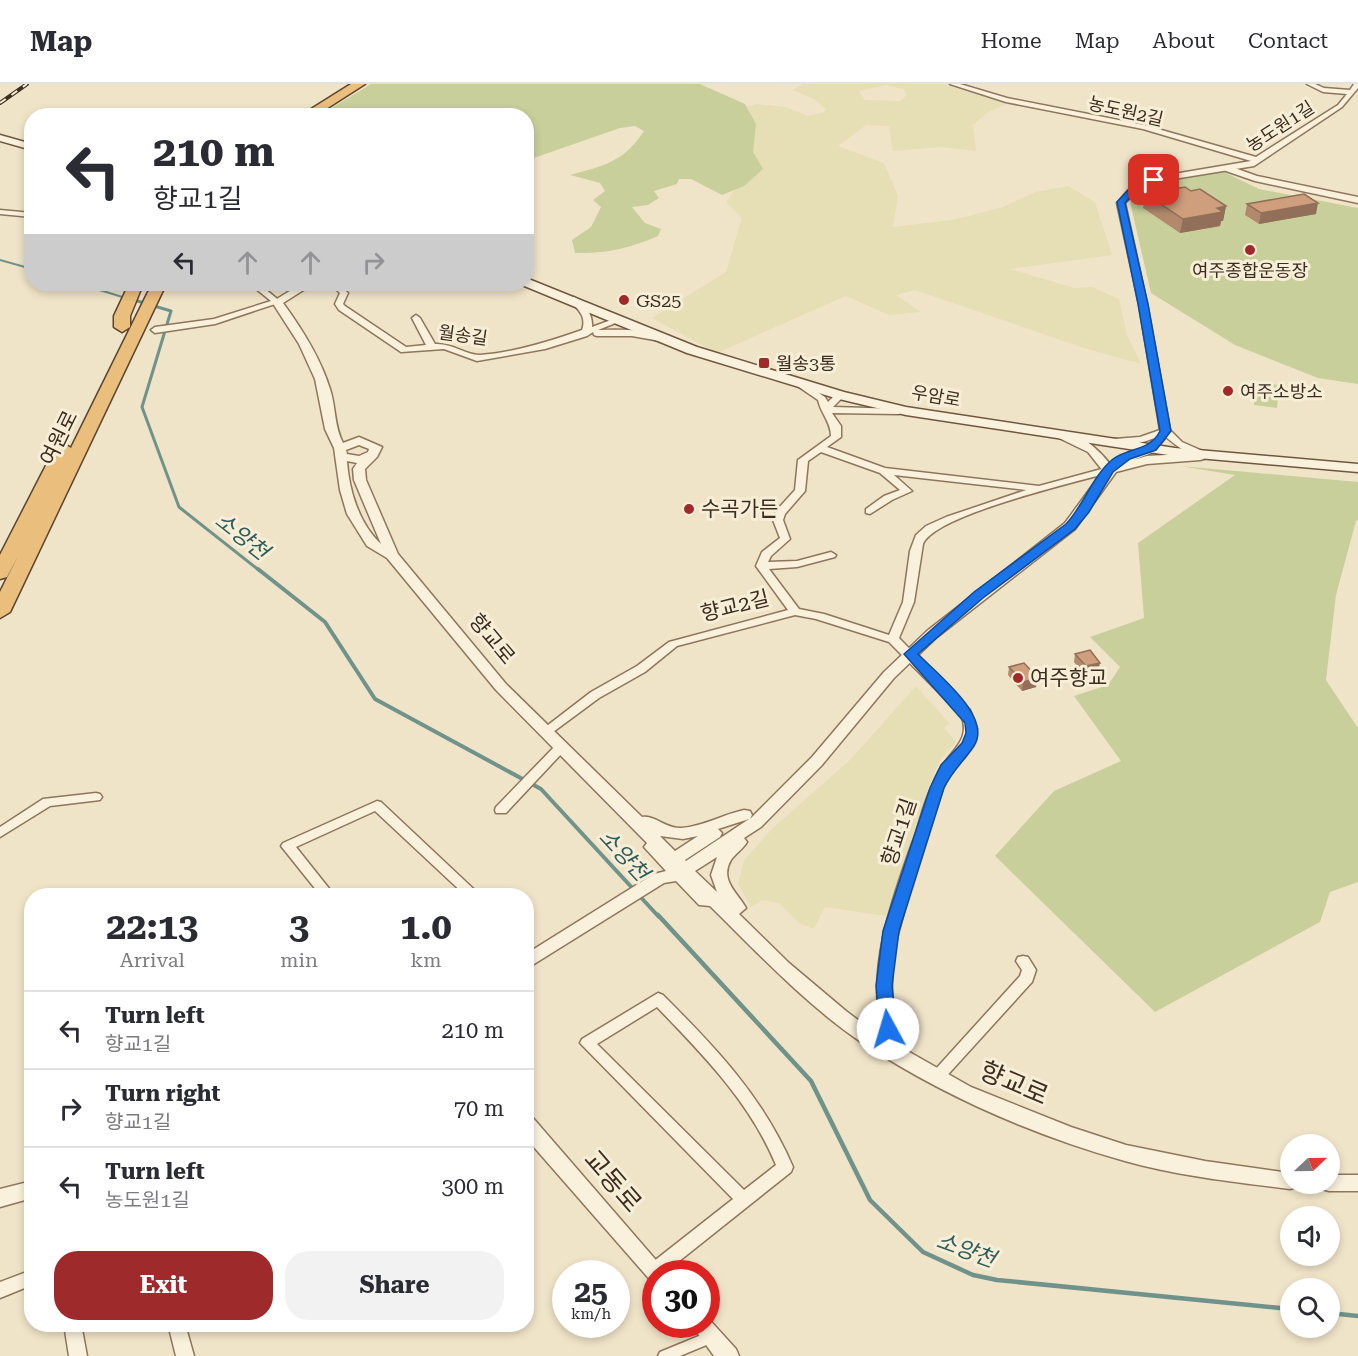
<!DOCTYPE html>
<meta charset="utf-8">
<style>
body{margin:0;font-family:"Roboto Serif","Noto Sans KR",serif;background:#f2f2f3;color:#2b2b33;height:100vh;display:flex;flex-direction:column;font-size:22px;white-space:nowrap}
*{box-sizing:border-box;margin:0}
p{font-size:20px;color:#7c7c81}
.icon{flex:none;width:33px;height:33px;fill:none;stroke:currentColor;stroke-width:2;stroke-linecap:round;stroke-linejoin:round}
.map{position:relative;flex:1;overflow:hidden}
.details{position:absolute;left:24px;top:804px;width:510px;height:444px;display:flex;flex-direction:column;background:#fff;border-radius:24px;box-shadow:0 3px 9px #0003}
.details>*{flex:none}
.guide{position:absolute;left:24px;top:24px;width:510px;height:183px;border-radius:24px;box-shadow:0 3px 9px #0003;background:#fff;color:#2b2b33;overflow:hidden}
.needle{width:39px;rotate:68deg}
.tools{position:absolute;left:1280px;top:1050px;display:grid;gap:12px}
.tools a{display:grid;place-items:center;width:60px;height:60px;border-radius:50%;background:#fff;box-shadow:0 3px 9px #0003;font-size:30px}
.speed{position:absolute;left:552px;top:1176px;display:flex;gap:12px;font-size:30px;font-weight:700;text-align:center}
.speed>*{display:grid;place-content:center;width:78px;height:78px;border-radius:50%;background:#fff;box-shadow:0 3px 9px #0003;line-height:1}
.speed small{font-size:15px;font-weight:400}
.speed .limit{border:9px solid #d22;background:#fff;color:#111}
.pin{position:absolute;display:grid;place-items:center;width:51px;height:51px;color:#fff;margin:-26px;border-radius:12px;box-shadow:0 3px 9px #0006}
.me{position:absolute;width:66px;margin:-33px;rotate:354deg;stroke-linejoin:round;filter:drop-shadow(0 0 4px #0008)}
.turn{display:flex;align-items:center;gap:21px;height:126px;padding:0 30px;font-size:27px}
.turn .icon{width:78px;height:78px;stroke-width:2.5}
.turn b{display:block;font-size:42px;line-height:51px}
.lanes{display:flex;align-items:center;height:57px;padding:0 30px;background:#0003;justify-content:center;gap:30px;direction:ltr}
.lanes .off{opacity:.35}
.eta{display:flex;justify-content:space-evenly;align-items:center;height:102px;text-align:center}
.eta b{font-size:36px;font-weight:700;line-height:42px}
.primary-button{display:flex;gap:12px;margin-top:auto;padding:12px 30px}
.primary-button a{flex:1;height:69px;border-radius:24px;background:#9e2a2b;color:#fff;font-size:24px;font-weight:700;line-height:69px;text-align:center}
.primary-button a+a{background:#f2f2f3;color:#2b2b33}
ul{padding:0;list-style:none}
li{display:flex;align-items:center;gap:18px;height:78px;padding:0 30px;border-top:2px solid #e1e1e2}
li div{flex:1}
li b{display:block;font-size:22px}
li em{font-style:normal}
header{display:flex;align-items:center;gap:36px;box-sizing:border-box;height:84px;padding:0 30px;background:#fff;border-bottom:2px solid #e1e1e2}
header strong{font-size:28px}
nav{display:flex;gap:33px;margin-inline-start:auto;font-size:21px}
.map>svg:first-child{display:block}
</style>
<header>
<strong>Map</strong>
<nav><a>Home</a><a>Map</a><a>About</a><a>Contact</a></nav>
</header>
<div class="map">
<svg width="1358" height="1272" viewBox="0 0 1358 1272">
<rect width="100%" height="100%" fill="#f0e4c8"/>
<path fill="#e6deb5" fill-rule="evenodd" d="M803,0H943L1006,20L987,29L973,41L976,67L941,63L893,67L889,42L866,41L838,62L884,79L898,112L893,143L953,136L1003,123L1035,108L1068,102L1095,118L1112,171L1010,185L1074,204L1092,203L1119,215L1127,251L1141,280L1084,264L915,206L896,211L921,228L889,231L846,212L717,269L652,234L726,188L742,134L726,118L749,86L727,29L757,20L785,23L808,32L824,28L826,25L814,15L793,6ZM886,1L903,5L907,11L900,17L865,16L859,7Z
M916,602L949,639L944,644L956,658L939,678L928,705L886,832L825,823L814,845L799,839L779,819L762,816L751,823L738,800L744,776L773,744L851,675Z"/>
<path fill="#c9cf9b" d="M371,0H700L745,20L756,40L753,68L763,85L744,102L722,111L691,95H679L677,100L654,107L659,114L648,121L632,123L645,139L661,145L658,152C631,164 605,170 575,169L572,156L591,143L601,123L593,116L605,107L600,99L570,91C603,82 624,78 644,47L635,42L620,44L531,75L527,69L526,32L320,31Z
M1224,88L1259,105L1358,124V300L1318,294L1235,261L1151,209L1130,118C1152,92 1192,93 1224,88Z
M1255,298L1279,301L1277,324L1254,321Z
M1180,382L1358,398V436L1356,437L1336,511L1326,596L1358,644V798L1330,808L1320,838L1155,928L995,772L1054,707L1121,677L1074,612L1108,601L1120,583L1090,553L1144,534L1138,459L1235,391Z"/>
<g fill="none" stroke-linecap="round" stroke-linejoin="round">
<path stroke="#6f938a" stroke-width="2" d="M0,176L32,185
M80,200L129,215"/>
<path stroke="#6f938a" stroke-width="3" d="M124,213L171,227L142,323L179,423L260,487"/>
<path stroke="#6f938a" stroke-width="4" d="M258,485L325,538L375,615L541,705L659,833"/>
<path stroke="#6f938a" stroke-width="4.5" d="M658,831L811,997L870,1116L923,1168L973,1191L997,1196L1290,1225
M1329,1229L1358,1232"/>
<defs>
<path id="pedestrian" d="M711,1247L716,1249L717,1253L716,1257L680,1272H658L660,1268Z"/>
<path id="minor" d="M950,0H960L1007,14L1144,41L1256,73L1338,21L1347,10L1323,8L1307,0H1315L1324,4L1350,6L1354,0H1358V4L1342,23L1254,82L1155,98L1137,107L1125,119L1147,220L1170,346L1182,358L1207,369V373C1193,374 1176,362 1166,353L1155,366L1152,367L1147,364L1154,354C1143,359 1120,365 1109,358L1114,355L1140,353L1160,346L1139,220L1117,119L1131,103L1150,94L1251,77L1143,45L1006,18Z
M0,126L32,129V133L0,130Z
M250,200H259L281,218L215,240L155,249L151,246L155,243L214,235L271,217Z
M330,200H338L348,209L343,220L345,222L406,263L426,261L412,234L416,231L420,234L435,260C453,259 465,271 480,271C512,269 551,257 582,246C587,232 578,226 570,216L574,213C585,219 593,230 592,243L619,233L623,236L598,246C616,246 649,244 664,254L660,257L632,252H597L594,251L593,248L587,252L545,265L477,277L444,265L401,268L339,226L335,220L340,209Z
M799,296L825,313L828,318L837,309H843V313L833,323L902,325L904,327L899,330L832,329L841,342V353L827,363L885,384L1039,402L1109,383L1114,386L1112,388C1079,397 934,431 923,460L914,518L899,554L970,626L977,645L974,658L953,684L943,704L914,791L897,854L892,885V915L896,947L907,969L905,973L900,975L895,973C890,964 883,955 881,945C867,881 893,813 914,754C920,737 924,718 932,702C935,694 939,685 945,678C957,662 970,652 961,631L889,558L816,535L795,531L677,562L645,588L599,614L549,651L545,652L539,648L591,608L637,582L669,558L788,526L756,482L762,468L780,454L773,436L776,427L795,406L798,376L831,352C831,338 821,330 818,316L796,301L794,299ZM821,368L880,389L900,406L884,412L866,425V429L870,430L892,416L912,407L894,391L1026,406L946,433L926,442L916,451L910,467L903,518L889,551L824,530L799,525L769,485L797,483L835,473L836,471L831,468L797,477L768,478L771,472L790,455L783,436L785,430L805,407L808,377Z
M560,660L566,664L564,667L506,729H496L495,726L496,723L556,661Z
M96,709L100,710L102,713L100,716L50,722L0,753V743L43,715Z
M377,717L381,718L481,812H466L375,727L296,763L335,812H321L281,762L283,759Z
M1023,872L1028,873L1036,886L1032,898L943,996L938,998L933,996L930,992L933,988L1020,892L1022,886L1016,877L1018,873Z
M658,909L663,911C716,964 763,1013 793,1083L791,1088L663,1190H656L655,1193L649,1191L647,1186L649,1181L733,1115L580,959L582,955ZM657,923C703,971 750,1018 776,1081L744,1106L597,960Z
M32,1186V1201L0,1214V1198Z
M64,1240H81L87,1272H69Z
M168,1240H185L194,1272H176Z"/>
<path id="tertiary" d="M1229,82L1257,92L1358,113V119L1255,97L1226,87L1224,85Z
M301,200H313L283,219C302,245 320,273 330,305C336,323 334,342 343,359L359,353L382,363L377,373L365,385L366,396L398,470L506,600L642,733C655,731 666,745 681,744C702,743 724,730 744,726L750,727L752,731L750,735L812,673L884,588L927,547L1065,439L1103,387L1088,368L1059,354V348C1077,345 1100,367 1110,380L1130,368L1152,360L1158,364L1156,367L1133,376L1147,372L1204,369V375L1200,376L1147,380L1116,388L1075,445L937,553L894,594L822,681L761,743L744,754L747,758C743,765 736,769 731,776C719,796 738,809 746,824L739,830L789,879L846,927L874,948L971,1003L1071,1043L1126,1061L1205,1077L1290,1089V1100H1299L1297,1103L1290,1105C1235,1098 1178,1092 1125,1077C1033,1051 941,1011 861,958C805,920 758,869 710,822L699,821L676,797L664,799L526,885V870L654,790L666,787L644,763L647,759L496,606L387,474L367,462L347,430L340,406L334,364L325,345L315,295L299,260L272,218ZM359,361L369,365L368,368L359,372L347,370L346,366ZM347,377L357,379L353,385L354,396L381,460C359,440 349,406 347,377ZM749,735L686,777L685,776L720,753L722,749L718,745ZM660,752L683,755L698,752L675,767ZM717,773L711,791L717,808L695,787Z
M526,1032L533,1034L668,1190H656V1198L651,1197L526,1054Z
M1329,1091H1358V1107H1329L1322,1105L1319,1100H1329Z
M32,1097V1114L0,1123V1105Z
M706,1232L736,1265L739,1272H714L691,1240H706Z"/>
<path id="secondary" d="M0,51L32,60V66L0,57Z
M526,194L697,263L844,308L906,323L1175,364L1358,380V388L1175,372L906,331L835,314L687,269L522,201L526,200Z"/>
<path id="trunk" d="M351,0H365L315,32H300Z
M129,200H143L130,232V243L122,248L114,243V232Z
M152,200H166L10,528L0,534V508L18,472L7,493L0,495V471L55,364L63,359L71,364Z"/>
</defs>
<use href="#pedestrian" stroke="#8d765c" stroke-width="3"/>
<use href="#minor" stroke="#8d765c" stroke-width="3"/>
<use href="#tertiary" stroke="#8d765c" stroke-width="3"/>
<use href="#secondary" stroke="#6f573f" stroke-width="3"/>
<use href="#trunk" stroke="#5b4430" stroke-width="3"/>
<use href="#pedestrian" fill="#faf1dc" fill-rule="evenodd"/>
<use href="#minor" fill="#faf1dc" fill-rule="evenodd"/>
<use href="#tertiary" fill="#faf1dc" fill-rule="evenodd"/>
<use href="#secondary" fill="#faf1dc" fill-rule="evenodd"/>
<use href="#trunk" fill="#eabe7c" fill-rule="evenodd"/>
<defs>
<path id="rail" d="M0,19L27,0"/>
</defs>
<use href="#rail" stroke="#3d2e20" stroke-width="4"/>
<use href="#rail" stroke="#f7eed8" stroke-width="2" stroke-dasharray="7" stroke-linecap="butt"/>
</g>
<path fill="#b2896c" d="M1146,110L1226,122L1223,137H1221L1220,142L1180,149L1143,124Z
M1247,120L1316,130L1259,140L1245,131Z
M1075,570L1098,587L1084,591L1074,578Z
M1009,583L1038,594L1036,603L1022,607L1008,591Z"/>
<path fill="#916f58" d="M1318,119L1316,130L1259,140L1261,129Z
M1226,122L1223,137H1221L1220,142L1180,149L1183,135L1217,124Z
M1100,579L1098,587L1084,591L1086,582Z
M1038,594L1036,603L1022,607L1023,598Z"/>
<path fill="#cf9f7d" stroke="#916f58" stroke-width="1.5" d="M1185,103L1191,107L1200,105L1226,122L1217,124L1223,128L1183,135L1146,110Z
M1304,110L1318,119L1261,129L1247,120Z
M1090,566L1100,579L1086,582L1075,570Z
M1024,579L1038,594L1023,598L1009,583Z"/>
<path fill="#1a73e8" stroke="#114b97" stroke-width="1.5" d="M1151,94L1158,96L1137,106L1125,119L1148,220L1171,347L1156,366L1130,375L1113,388L1089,428L1075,445L983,514L918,570C938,591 993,633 974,662C964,677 952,687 944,704L899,847L892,902L897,945L894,950H883L880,945L876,902L883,847L930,704L941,681L962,659L966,649L965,639L904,570L974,508L1066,440C1084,421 1093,391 1113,375C1130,363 1150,367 1160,347L1138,220L1117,118L1131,103Z"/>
<g fill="#9e2a2b" stroke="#f7eed8" stroke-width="2">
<circle cx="1250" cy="166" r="6"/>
<circle cx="624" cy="216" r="6"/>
<rect x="758" y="273" width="12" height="12" rx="3"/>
<circle cx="1228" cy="307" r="6"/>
<circle cx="689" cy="425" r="6"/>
<circle cx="1018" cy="594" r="6"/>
</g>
<g text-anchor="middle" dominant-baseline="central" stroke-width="6" stroke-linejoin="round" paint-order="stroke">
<g font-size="18" fill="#3d2e20" stroke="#f7eed8">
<text transform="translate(1126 27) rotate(13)">농도원2길</text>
<text transform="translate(1280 42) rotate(-33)">농도원1길</text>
<text transform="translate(463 251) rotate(8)">월송길</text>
<text transform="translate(936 312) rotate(10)">우암로</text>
</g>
<g font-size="18" fill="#3d2e20" stroke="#f7eed8" text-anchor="start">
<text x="1250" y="186" text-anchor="middle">여주종합운동장</text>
<text x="636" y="216">GS25</text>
<text x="776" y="279">월송3통</text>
<text x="1240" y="307">여주소방소</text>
</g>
<g font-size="21" fill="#3d2e20" stroke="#f7eed8">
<text transform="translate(59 354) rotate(-64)">여원로</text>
<text transform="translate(735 522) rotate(-14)">향교2길</text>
<text transform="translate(492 555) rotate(50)">향교로</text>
<text transform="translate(899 748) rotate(-72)">향교1길</text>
</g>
<g font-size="21" fill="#3d2e20" stroke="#f7eed8" text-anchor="start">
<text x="701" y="425">수곡가든</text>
<text x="1030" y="594">여주향교</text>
</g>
<g font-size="22" font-style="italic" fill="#2f5d5a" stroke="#f7eed8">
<text transform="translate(242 452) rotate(38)">소양천</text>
<text transform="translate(624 771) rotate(47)">소양천</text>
<text transform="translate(966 1166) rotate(20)">소양천</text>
</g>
<g font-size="26" fill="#3d2e20" stroke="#f7eed8">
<text transform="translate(1014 999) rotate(23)">향교로</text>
<text transform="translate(613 1097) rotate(49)">교동로</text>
</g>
</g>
</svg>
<div class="tools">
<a><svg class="needle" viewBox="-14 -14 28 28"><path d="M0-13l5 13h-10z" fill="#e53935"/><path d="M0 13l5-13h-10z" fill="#7c7c81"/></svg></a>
<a><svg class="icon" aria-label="sound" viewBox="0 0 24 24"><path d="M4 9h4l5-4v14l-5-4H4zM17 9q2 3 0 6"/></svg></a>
<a><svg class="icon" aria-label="search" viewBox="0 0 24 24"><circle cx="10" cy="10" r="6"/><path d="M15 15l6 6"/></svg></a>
</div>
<div class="speed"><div>25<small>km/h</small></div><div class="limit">30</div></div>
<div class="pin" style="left:1154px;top:96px;background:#d93025"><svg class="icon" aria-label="arrive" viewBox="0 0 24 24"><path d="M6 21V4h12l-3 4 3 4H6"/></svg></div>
<svg class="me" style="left:888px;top:945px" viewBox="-20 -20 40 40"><circle r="19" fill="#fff"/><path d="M0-13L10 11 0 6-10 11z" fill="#1a73e8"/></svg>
<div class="guide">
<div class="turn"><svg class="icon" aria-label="left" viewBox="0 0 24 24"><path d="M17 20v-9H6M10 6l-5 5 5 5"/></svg><div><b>210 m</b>향교1길</div></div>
<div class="lanes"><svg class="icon" aria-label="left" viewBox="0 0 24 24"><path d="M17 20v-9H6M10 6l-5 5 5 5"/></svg><svg class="icon off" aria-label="ahead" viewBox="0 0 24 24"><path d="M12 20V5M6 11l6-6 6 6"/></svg><svg class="icon off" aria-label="ahead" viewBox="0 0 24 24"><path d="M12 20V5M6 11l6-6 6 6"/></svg><svg class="icon off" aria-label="right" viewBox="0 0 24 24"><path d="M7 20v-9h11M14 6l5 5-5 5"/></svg></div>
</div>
<section class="details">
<div class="eta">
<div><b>22:13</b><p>Arrival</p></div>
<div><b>3</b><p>min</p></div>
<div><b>1.0</b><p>km</p></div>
</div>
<ul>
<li><svg class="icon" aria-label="left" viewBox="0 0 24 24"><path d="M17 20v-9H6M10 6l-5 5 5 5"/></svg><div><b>Turn left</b><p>향교1길</p></div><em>210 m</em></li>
<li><svg class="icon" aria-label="right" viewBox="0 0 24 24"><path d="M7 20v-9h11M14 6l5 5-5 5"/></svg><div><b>Turn right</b><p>향교1길</p></div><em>70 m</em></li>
<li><svg class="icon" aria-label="left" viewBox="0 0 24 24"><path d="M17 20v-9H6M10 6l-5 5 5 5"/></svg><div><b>Turn left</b><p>농도원1길</p></div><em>300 m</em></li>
</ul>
<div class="primary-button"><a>Exit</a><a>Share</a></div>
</section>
</div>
